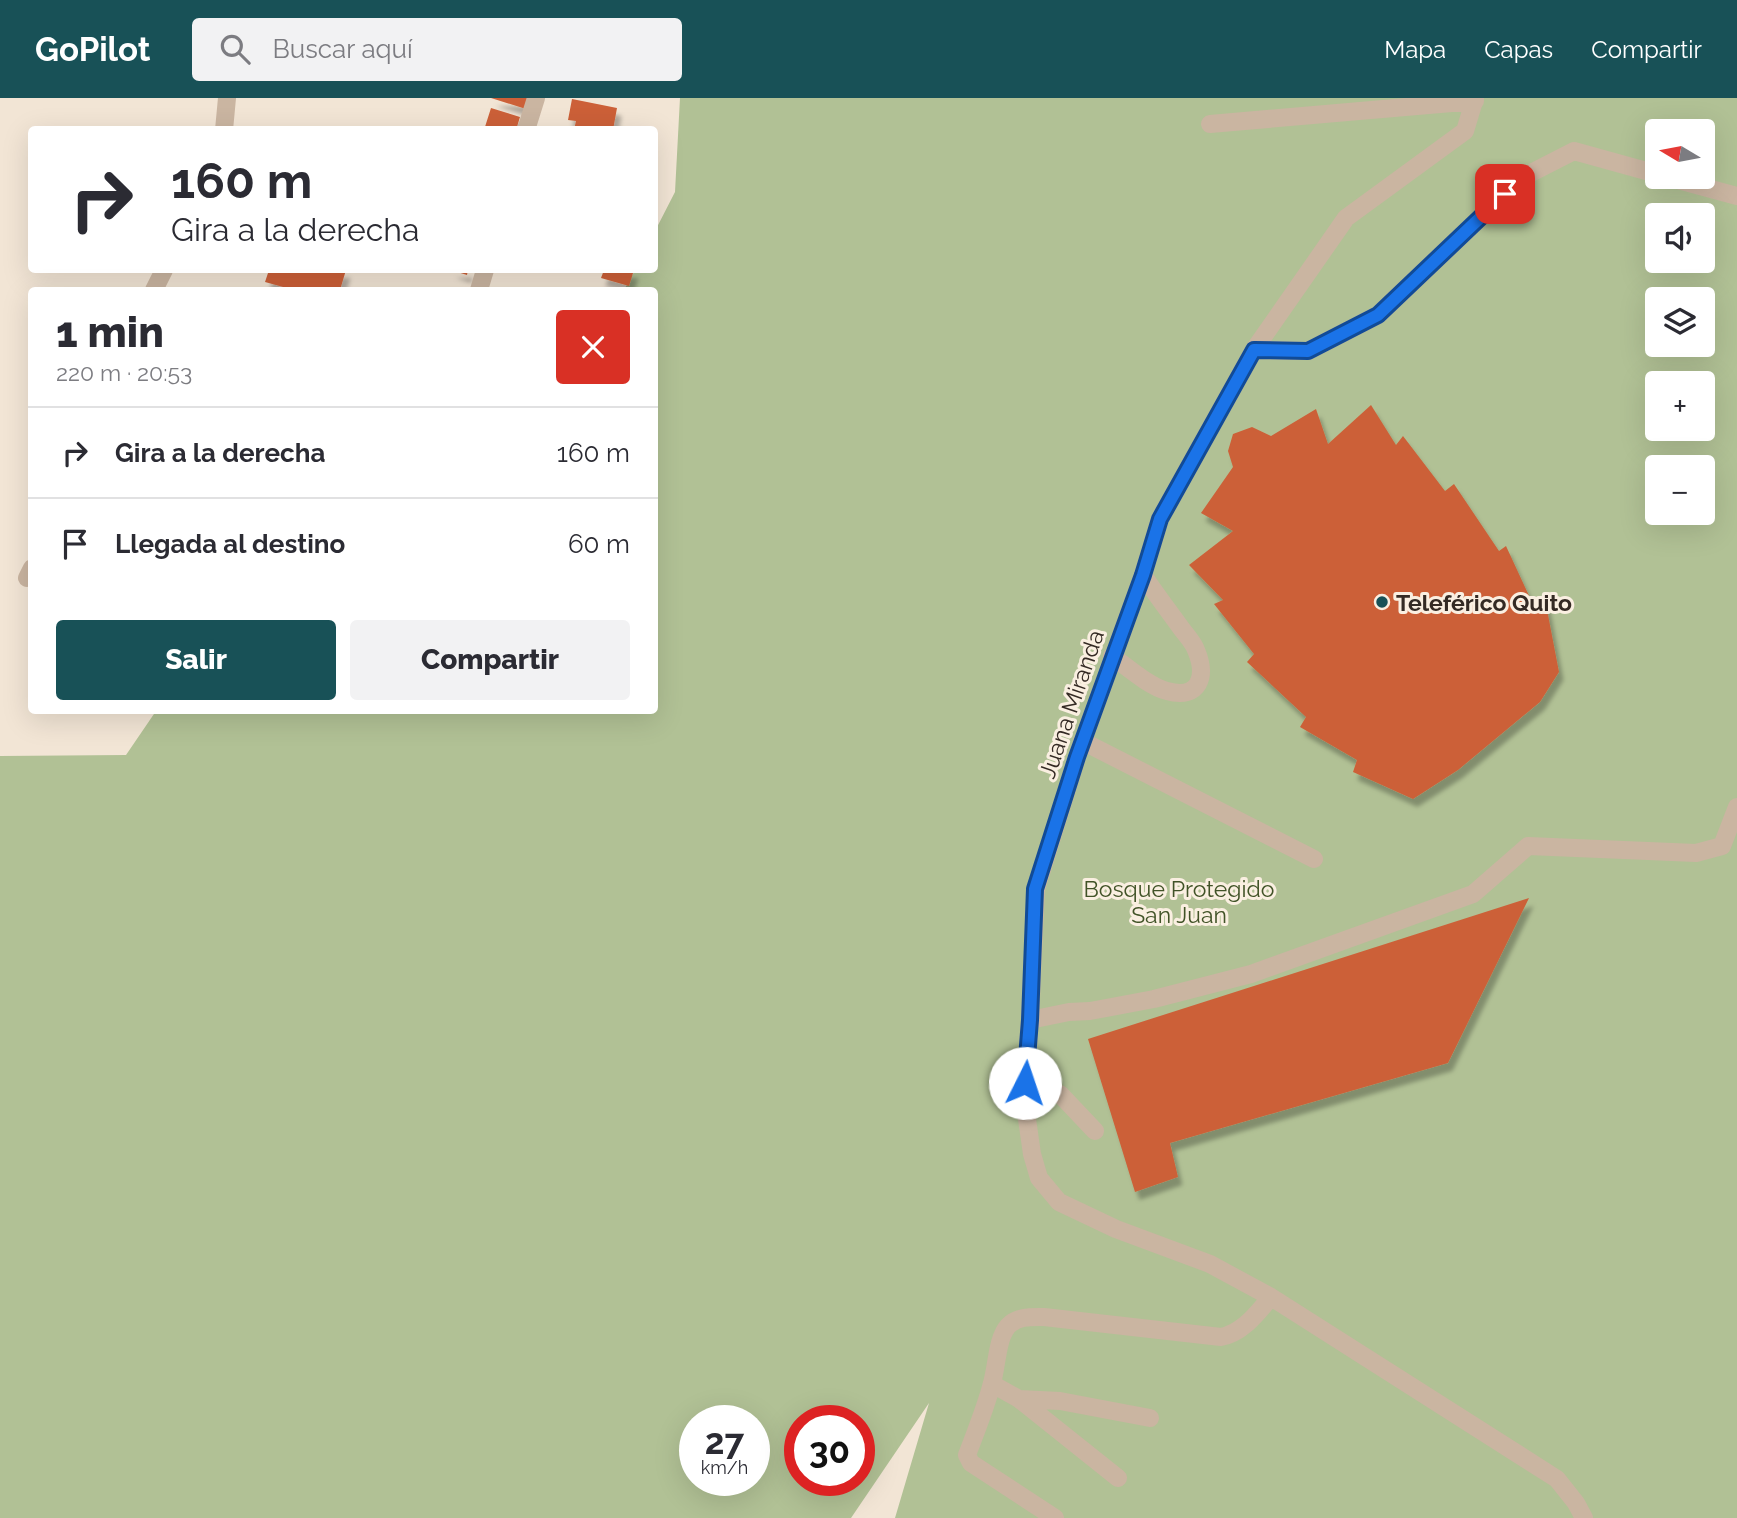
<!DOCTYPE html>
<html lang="es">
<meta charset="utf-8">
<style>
body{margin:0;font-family:Raleway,sans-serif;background:#f2f2f3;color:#2b2b33;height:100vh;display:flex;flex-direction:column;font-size:26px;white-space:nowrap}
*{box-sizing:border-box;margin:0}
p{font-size:23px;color:#7c7c81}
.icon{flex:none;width:38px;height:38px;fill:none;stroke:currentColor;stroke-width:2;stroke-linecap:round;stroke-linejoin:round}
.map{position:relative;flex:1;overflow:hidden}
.panel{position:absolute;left:28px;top:189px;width:630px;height:427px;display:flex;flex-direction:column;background:#fff;border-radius:7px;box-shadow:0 7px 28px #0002}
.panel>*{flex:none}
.guide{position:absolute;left:28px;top:28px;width:630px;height:147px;border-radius:7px;box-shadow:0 7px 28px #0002;background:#fff;color:#2b2b33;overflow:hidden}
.needle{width:46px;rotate:280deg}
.buttons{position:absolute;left:1645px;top:21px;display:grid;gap:14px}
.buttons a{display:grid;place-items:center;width:70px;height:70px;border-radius:7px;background:#fff;box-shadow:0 7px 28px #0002;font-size:35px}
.speed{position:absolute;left:679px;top:1307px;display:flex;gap:14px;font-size:35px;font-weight:700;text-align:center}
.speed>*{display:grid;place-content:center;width:91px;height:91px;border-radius:50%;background:#fff;box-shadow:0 7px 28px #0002;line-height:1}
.speed small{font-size:18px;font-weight:400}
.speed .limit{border:10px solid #d22;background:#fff;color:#111}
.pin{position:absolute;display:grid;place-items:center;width:60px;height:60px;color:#fff;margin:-30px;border-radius:14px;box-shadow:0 4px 10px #0006}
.me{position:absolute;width:77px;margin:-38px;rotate:4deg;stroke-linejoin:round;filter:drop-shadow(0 0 5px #0008)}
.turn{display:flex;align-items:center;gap:24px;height:147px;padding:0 28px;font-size:32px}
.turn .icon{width:91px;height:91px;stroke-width:2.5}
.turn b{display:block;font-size:49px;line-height:60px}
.round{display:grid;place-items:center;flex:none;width:74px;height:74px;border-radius:7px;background:#f2f2f3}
.head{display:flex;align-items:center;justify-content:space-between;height:119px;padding:0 28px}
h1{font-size:42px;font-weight:800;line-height:52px}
.primary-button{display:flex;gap:14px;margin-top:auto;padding:14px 28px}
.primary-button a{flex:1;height:80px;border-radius:7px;background:#185157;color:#fff;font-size:28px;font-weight:800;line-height:80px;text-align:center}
.primary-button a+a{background:#f2f2f3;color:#2b2b33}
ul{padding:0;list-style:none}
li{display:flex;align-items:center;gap:21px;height:91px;padding:0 28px;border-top:2px solid #e1e1e2}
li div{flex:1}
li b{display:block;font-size:26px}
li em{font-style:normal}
header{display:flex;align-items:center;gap:42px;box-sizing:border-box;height:98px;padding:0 35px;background:#185157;color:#fff}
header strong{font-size:33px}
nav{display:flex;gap:38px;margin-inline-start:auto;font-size:24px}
.search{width:490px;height:63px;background:#f2f2f3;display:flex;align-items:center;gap:18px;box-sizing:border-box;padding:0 24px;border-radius:7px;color:#7c7c81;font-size:26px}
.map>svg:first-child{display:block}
</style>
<header>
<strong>GoPilot</strong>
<div class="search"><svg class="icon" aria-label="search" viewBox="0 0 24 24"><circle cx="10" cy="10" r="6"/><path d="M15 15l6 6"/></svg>Buscar aquí</div>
<nav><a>Mapa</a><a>Capas</a><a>Compartir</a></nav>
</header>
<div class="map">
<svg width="1737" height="1420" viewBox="0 0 1737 1420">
<defs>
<filter id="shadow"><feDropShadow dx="4.5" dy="8" stdDeviation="2" flood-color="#0004"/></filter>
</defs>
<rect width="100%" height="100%" fill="#f2e5d5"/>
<path fill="#b1c195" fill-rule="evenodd" d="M680,0H1737V1420H895L929,1305L851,1420H0V658L126,657L156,613L654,612V192H624L635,172H654L655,133L675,94ZM1657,33H1703V79H1657ZM1657,117H1703V163H1657ZM1657,201H1703V247H1657ZM1657,285H1703V331H1657ZM1657,369H1703V415H1657ZM695,1323H754V1382H695ZM800,1323H859V1382H800Z"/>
<path fill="#cc6138" filter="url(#shadow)" d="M491,0H529L526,11Z
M572,1L617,10L613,32H574L576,23L568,22Z
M491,10L520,19L516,32H484Z
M269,172H346L340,192H294L265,184Z
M451,172H468L467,177Z
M604,172H634L629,188L601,180Z
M1371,307L1396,347L1403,338L1445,393L1454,386L1499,453L1506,448L1531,502L1545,501L1559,574L1540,604L1458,672L1413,701L1353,674L1357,662L1300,629L1306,619L1247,564L1254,556L1214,506L1223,502L1189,467L1233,433L1201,415L1233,369L1228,353L1233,336L1252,329L1271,338L1316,311L1328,346Z
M1529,800L1448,965L1170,1045L1178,1079L1135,1094L1088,941Z"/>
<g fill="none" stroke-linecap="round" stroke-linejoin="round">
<path stroke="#cab5a1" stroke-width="18" d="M1475,0L1465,33L1346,120L1254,252L1160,421L1143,477L1077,659L1036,791L1030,922L1024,1000L1032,1056L1039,1080L1059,1104L1116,1131L1210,1166L1271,1199L1557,1381L1576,1405L1584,1420
M1210,26L1475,3
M224,32L227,0
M526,32L536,0
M1667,79L1737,98
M154,192L164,172
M479,192L485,172
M1254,252L1308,253L1378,217L1523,79L1574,53L1657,76
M27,480L32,470
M1112,558C1127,569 1150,589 1167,593C1200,602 1207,578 1196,552C1193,544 1186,537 1181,530C1168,512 1155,495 1143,477
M1082,643L1314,761
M1030,922L1069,914L1090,913L1154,901L1251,876L1473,796L1528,748L1696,755L1722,748L1737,709
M1024,1000C1037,996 1047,992 1060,996L1095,1033
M992,1286L1019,1301L1118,1380
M1019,1301L1060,1303L1150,1320
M1055,1420L971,1365L967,1357C976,1333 986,1309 992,1285C997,1268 997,1240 1008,1228C1018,1218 1031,1219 1044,1219L1221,1239C1243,1235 1257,1215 1271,1199"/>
</g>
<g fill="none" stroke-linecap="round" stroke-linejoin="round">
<defs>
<path id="route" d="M1025,985L1030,922L1035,791L1077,659L1143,477L1160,421L1254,252L1308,253L1378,217L1505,96"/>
</defs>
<use href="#route" stroke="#114b97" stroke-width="18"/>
<use href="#route" stroke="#1a73e8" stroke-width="12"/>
</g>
<circle fill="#185157" stroke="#faefe1" stroke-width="2.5" cx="1382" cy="504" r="7"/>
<g text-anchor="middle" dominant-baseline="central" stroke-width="6" stroke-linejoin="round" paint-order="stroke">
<g font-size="23" font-weight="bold" fill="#342a24" stroke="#faefe1" text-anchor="start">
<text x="1396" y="504">Teleférico Quito</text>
</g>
<g font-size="23" fill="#342a24" stroke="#faefe1">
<text transform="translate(1071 606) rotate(-71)">Juana Miranda</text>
</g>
<g font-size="23" fill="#415327" stroke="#faefe1">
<text x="1179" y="790">Bosque Protegido<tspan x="1179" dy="26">San Juan</tspan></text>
</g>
</g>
</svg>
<div class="buttons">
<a><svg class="needle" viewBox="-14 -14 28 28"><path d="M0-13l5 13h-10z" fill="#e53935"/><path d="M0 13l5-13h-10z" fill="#7c7c81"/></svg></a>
<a><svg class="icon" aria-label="sound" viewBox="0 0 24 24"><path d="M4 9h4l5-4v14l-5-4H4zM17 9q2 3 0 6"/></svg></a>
<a><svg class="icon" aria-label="layers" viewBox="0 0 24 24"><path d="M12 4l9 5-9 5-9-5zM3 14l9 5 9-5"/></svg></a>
<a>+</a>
<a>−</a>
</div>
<div class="speed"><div>27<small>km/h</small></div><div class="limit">30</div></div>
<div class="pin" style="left:1505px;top:96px;background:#d93025"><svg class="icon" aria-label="arrive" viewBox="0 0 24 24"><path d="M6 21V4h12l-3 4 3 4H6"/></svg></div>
<svg class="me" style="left:1025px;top:985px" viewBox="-20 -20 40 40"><circle r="19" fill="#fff"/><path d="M0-13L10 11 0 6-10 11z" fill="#1a73e8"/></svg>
<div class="guide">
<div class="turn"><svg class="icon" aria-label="right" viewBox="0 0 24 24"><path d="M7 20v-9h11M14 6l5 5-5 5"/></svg><div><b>160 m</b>Gira a la derecha</div></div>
</div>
<section class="panel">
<div class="head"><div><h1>1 min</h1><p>220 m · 20:53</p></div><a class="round" style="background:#d93025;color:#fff"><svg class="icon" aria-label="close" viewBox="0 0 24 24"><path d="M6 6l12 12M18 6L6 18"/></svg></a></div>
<ul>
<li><svg class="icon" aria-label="right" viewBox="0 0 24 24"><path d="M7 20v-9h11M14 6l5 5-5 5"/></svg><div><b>Gira a la derecha</b></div><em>160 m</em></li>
<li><svg class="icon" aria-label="arrive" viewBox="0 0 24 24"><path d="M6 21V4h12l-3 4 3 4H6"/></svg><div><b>Llegada al destino</b></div><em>60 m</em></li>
</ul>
<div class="primary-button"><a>Salir</a><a>Compartir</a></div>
</section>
</div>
